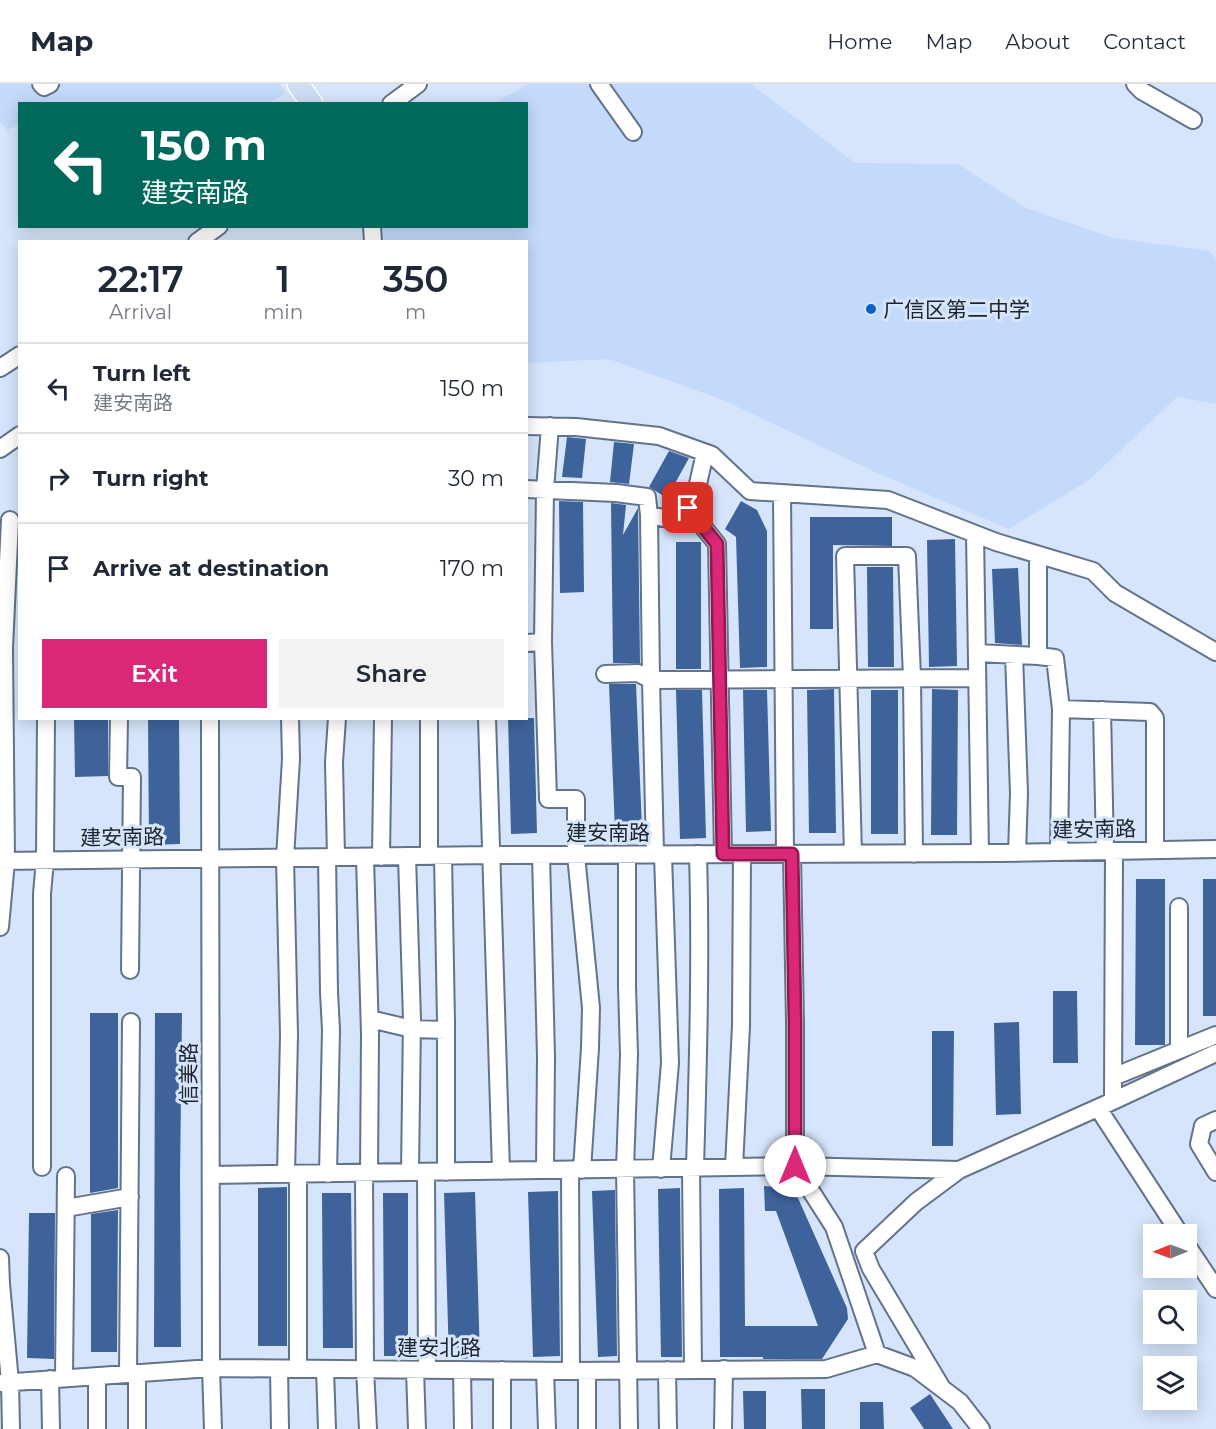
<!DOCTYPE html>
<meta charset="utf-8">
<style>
body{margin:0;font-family:Montserrat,"Noto Sans SC",sans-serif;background:#f2f2f3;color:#1f2937;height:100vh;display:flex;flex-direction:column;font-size:22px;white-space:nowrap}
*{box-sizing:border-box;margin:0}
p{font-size:20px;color:#747a83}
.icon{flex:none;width:33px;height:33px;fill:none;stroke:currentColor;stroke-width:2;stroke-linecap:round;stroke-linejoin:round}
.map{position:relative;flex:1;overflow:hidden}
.details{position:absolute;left:18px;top:156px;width:510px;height:480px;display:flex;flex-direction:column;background:#fff;border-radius:0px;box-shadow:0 3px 15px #0003}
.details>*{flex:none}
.hud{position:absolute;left:18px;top:18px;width:510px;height:126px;border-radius:0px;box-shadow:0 3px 15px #0003;background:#00695c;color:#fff;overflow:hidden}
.needle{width:39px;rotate:269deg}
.tools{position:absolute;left:1143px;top:1140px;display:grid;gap:12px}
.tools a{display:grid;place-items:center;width:54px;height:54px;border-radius:0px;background:#fff;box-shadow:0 3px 15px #0003;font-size:30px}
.pin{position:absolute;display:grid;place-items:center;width:51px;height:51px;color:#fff;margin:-26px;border-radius:12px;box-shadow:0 3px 9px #0006}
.me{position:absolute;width:66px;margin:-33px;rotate:0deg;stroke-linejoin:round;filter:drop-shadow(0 0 4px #0008)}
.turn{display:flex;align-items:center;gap:21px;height:126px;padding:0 24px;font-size:27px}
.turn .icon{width:78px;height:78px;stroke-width:2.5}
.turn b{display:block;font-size:42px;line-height:51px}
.eta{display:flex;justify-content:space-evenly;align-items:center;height:102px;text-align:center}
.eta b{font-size:36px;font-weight:600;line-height:42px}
.action{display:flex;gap:12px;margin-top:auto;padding:12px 24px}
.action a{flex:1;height:69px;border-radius:0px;background:#db2777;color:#fff;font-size:24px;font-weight:600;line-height:69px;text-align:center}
.action a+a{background:#f2f2f3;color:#1f2937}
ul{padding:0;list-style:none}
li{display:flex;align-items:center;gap:18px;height:90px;padding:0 24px;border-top:2px solid #e0e1e3}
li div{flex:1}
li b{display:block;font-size:22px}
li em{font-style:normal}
header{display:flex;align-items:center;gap:36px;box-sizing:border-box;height:84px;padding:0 30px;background:#fff;border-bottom:2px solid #e0e1e3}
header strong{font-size:28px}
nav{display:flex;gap:33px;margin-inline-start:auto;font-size:21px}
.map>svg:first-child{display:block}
</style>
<header>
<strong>Map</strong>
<nav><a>Home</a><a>Map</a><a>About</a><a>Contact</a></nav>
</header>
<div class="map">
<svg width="1216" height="1345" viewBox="0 0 1216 1345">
<rect width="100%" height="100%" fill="#d6e5fb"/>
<path fill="#c3dafb" d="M0,0H279L286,9L267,20H20L19,41L7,46L0,38Z
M528,0H752L757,5L855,79L958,80L1026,124L1114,154L1210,167L1216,175V320L1177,313L1089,396L1009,445L875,388L723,316L609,275L527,279L526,158L384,157L383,143L526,142V20L495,19Z"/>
<path fill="#3d639a" d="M567,353L586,355L582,394L562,393Z
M614,358L634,360L629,400L610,398Z
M669,367L689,374L667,414L649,403Z
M559,417L583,418L584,508L560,509Z
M741,417L757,426L767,447V583L740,584L736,453L725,445Z
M611,419L626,421L623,451L638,424L640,579H613Z
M810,433H892V462L833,461V545H810Z
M955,455L957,582L929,583L927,456Z
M676,458H701V585H676Z
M867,483H893L894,583H868Z
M1018,484L1022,561L995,559L992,485Z
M609,600H636L642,745L615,747Z
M834,605L836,749H809L807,606Z
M932,605L958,606L957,751H931Z
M676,606H702L706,754L680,755Z
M743,606H767L771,747L746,748Z
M871,606H898V750H871Z
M74,634H108V692L75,693Z
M148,634H179L180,760L149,761Z
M508,634H534L537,749L511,750Z
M1136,795H1165V961H1135Z
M1203,795H1216V932H1203Z
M1053,907H1077L1078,979H1053Z
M90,929H118V1104L90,1109Z
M155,929H182L180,1094L181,1263H154Z
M1019,938L1021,1030L996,1031L994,939Z
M932,947H954L953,1062H932Z
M764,1102L785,1104L798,1114L847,1224L848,1235L822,1275H763V1273H720L719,1105L744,1104L745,1242H818L776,1127H765Z
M287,1103V1262H258V1104Z
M680,1104L682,1273H661L658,1105Z
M615,1106L617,1272L598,1273L592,1107Z
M558,1107L560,1272L533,1273L528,1108Z
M475,1108L480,1274L449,1275L444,1109Z
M322,1109H351L353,1264H323Z
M383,1109H408V1272H384Z
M118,1126L117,1268H91V1130Z
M29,1129H55L54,1275L27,1274Z
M801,1305H825V1345H802Z
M743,1307H766V1345H744Z
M930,1310L953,1345H924L910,1324Z
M860,1318H883L884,1345H860Z"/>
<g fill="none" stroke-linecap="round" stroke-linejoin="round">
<defs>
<path id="minor" d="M41,0L44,3L50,0
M599,0L633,48
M1135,0L1142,7L1193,36
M391,20L418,0
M372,142L373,158
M197,158L219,142
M0,284L20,271
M526,342L576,343L659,352L712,371L750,407L888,416L996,458L1093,487L1115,509L1216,568
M0,365L20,351
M526,405L616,409L647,413L649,431
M782,410L785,770
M688,424L717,460L723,770
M975,450L980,769
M1038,471V572
M543,558L545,406L550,342
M526,559L543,558L548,715H576V771L591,924L590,964L582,1086
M977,569L1038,572L1055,574L1061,625L1059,768
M1014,571L1019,709L1017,769
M605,590L638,589L651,596L649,431L679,437L695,413L705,369
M1061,625L1150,628L1155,634V766
M1102,626L1105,767
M119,634L118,693H132L130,886
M210,634L211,1284L213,1345
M487,634L501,1087
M655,770L651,596L977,594
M792,770L795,938V1082L834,1143L877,1270
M853,770L845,472H907L912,594L914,770
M541,771L546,973L545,1086
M627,771V902L629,971L625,1085L629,1345
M407,772L412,936L410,1088
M429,772V634
M443,772L446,938V1088
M327,773L329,908L331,946L328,1090
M336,773L334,678L337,634
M365,773L370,951L369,1089
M381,773L383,634
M0,777L492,771L998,769L1216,765
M0,843L6,777L4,564L10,436
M370,935L412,945L446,946
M1179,966V823
M1113,993L1216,951
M1113,1017L1114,767
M1098,1024L1180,1150
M1216,1036L1203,1042L1199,1060L1216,1088
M42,1083V810L45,776L46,634
M734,1083L741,942L742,770
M691,1084L693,1286
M695,1084C698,979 701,875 698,770
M661,1085L670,979L663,771
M570,1086L571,1287
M426,1088L427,1286
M364,1089L365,1285L368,1345
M286,1090L289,951L285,774L291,675L290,634
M211,1091L795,1082L959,1086L1113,1017L1216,969
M66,1124L130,1113
M1186,1160L1216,1205
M0,1174L1,1200L10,1298L11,1345
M877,1270L915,1284L960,1318L981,1345
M279,1285L280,1345
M298,1285V1090
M325,1285L327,1345
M415,1286L417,1345
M462,1286L463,1345
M667,1286L668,1345
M545,1287L547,1345
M587,1287V1345
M137,1289V1345
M128,1290L131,938
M97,1292V1345
M64,1294L66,1092
M50,1295L51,1345
M0,1299L211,1284L571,1287L826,1285L877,1270
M942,1304L871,1185L864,1167L916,1118L959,1086
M502,1345V1286
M723,1345L724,1285"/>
<path id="major" d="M298,0L312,20"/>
</defs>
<use href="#minor" stroke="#62738a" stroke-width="20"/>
<use href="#major" stroke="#fff" stroke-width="24"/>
<use href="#minor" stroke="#fff" stroke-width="16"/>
<use href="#major" stroke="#ceddf4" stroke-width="21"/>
</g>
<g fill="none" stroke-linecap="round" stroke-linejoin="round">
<defs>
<path id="route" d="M688,424L717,460L723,770H792L795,938V1082"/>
</defs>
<use href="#route" stroke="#8e194d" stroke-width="15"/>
<use href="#route" stroke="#db2777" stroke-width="10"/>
</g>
<circle fill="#0962cb" stroke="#d6e5fb" stroke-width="2" cx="871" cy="225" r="6"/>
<g text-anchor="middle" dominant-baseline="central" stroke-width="6" stroke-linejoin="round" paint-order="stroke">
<g font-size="21" fill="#1d242e" stroke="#d6e5fb" text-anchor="start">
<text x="883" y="225">广信区第二中学</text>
</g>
<g font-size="21" fill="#1d242e" stroke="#d6e5fb">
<text transform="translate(1094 745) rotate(-1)">建安南路</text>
<text x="608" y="748">建安南路</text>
<text transform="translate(122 753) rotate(-1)">建安南路</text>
<text transform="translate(188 990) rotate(-90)">信美路</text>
<text x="439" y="1263">建安北路</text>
</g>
</g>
</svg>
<div class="tools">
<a><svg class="needle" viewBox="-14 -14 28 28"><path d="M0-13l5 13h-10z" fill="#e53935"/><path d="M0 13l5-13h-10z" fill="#747a83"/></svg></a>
<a><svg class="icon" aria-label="search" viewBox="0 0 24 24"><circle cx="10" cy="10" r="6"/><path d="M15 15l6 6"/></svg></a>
<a><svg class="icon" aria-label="layers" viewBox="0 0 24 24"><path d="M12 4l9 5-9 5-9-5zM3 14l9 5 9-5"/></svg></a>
</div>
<div class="pin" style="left:688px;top:424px;background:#d93025"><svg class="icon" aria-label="arrive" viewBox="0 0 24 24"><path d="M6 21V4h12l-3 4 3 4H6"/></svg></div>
<svg class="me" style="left:795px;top:1082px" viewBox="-20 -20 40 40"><circle r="19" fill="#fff"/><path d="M0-13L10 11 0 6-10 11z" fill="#db2777"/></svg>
<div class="hud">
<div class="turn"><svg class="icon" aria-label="left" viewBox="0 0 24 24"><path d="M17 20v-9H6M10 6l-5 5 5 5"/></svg><div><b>150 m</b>建安南路</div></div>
</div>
<section class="details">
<div class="eta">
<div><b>22:17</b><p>Arrival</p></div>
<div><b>1</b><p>min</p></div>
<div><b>350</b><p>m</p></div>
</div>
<ul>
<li><svg class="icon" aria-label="left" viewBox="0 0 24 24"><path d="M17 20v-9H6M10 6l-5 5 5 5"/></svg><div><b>Turn left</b><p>建安南路</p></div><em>150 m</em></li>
<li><svg class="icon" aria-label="right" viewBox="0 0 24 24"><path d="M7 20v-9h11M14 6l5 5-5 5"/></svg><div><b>Turn right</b></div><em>30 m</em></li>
<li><svg class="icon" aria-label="arrive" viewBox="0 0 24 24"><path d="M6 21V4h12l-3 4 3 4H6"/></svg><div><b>Arrive at destination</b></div><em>170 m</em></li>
</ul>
<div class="action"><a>Exit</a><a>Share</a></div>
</section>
</div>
